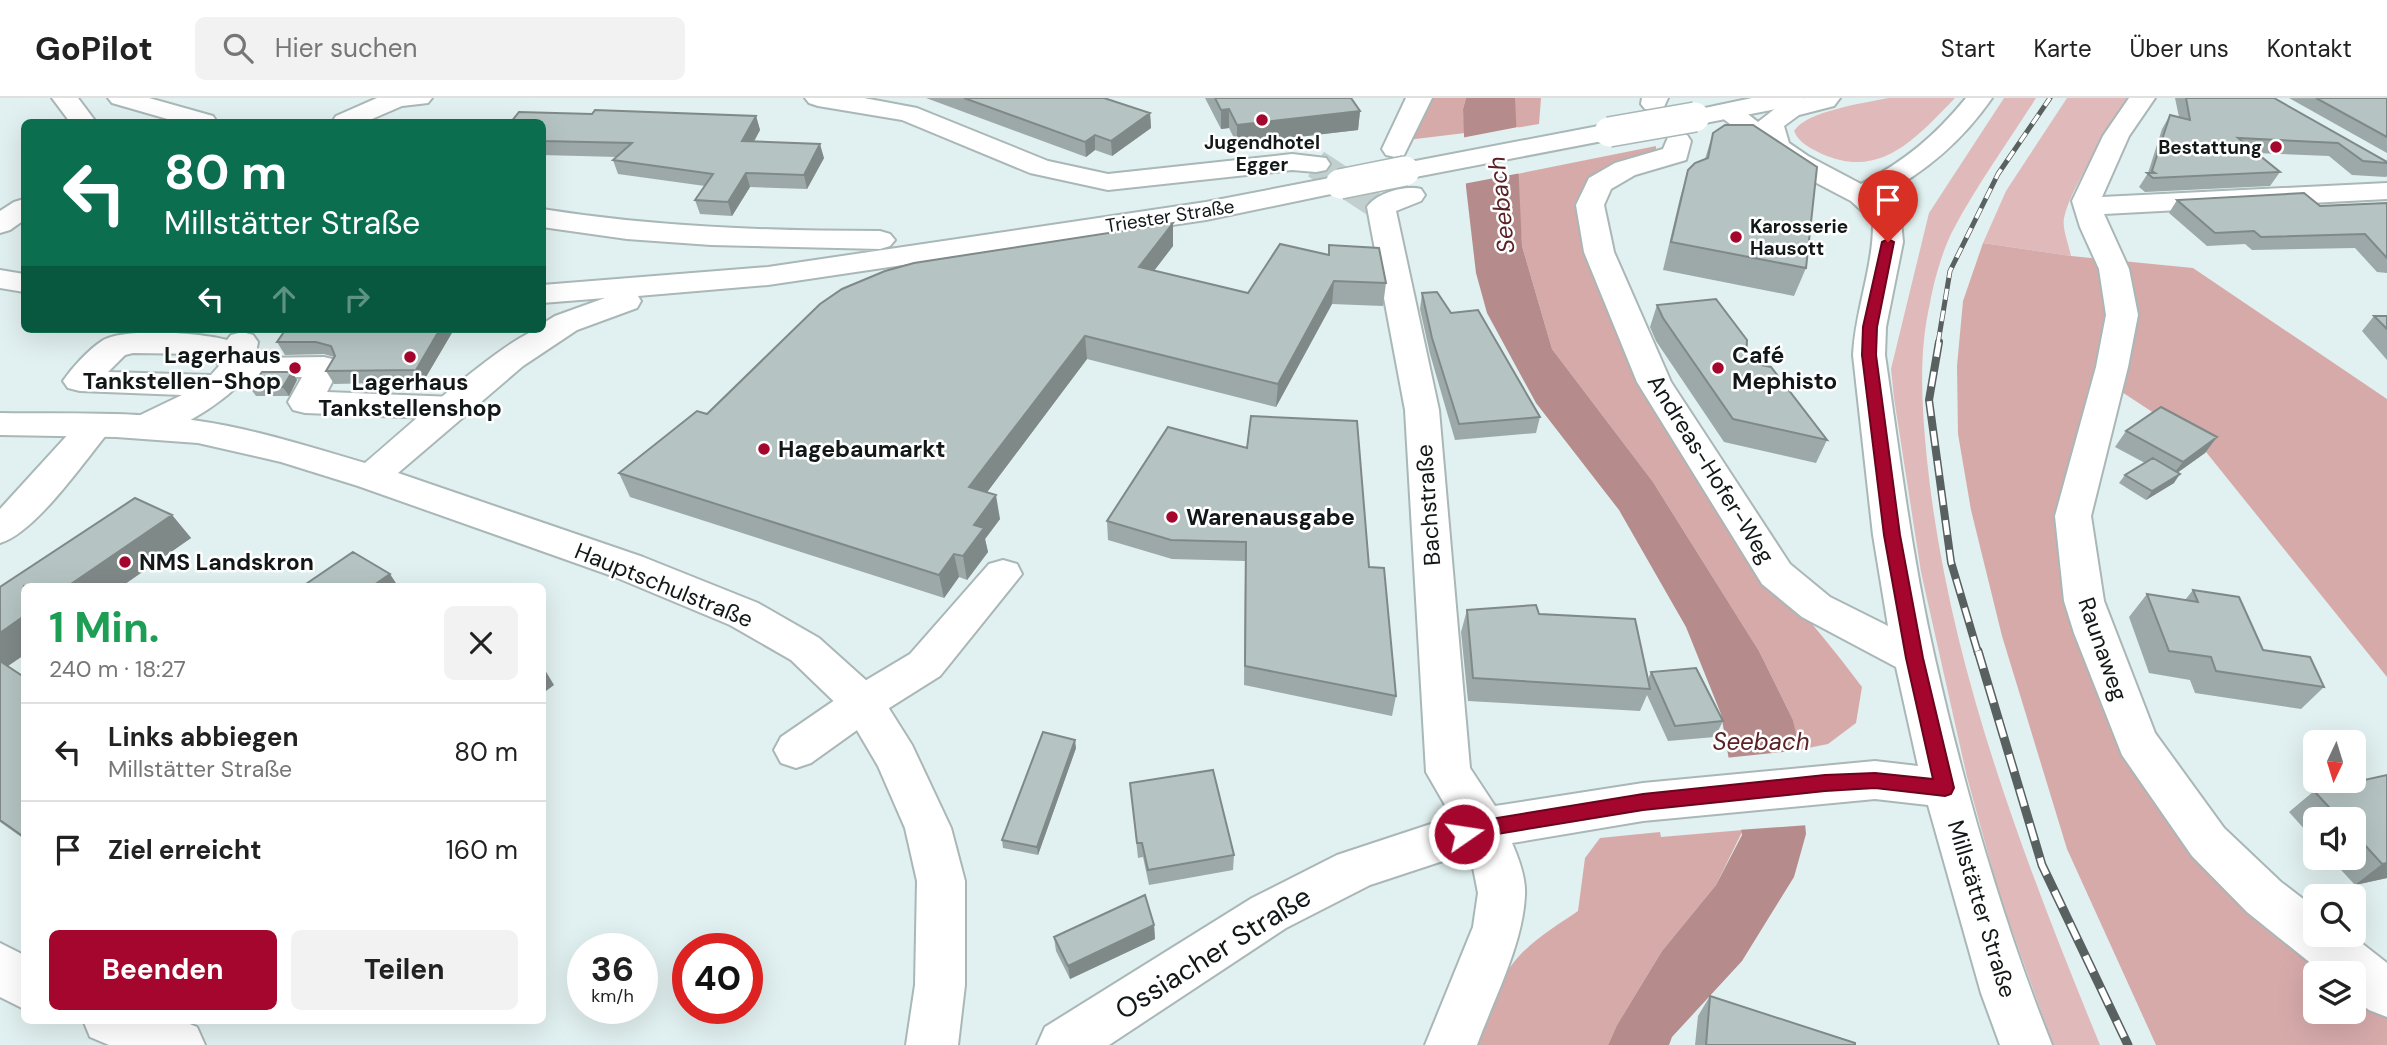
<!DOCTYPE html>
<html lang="de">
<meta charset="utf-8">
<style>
body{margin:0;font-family:"DM Sans",sans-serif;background:#f2f2f2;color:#222;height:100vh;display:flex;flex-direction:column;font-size:26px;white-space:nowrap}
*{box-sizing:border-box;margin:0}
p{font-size:23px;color:#767676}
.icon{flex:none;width:38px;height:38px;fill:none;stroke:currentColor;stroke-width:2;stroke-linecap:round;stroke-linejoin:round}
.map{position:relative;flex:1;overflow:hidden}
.side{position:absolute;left:21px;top:485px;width:525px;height:441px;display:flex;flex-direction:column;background:#fff;border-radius:10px;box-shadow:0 7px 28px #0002}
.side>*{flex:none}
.guide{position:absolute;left:21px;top:21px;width:525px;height:214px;border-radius:10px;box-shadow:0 7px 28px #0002;background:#0b6e4f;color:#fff;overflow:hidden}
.needle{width:46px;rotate:184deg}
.controls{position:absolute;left:2303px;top:632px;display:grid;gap:14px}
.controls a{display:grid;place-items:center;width:63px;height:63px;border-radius:10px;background:#fff;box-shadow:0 7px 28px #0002;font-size:35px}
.speed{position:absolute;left:567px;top:835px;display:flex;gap:14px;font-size:35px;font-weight:700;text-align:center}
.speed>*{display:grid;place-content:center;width:91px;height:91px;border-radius:50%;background:#fff;box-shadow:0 7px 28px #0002;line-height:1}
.speed small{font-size:18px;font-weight:400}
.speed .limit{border:10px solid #d22;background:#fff;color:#111}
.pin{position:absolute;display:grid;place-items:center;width:60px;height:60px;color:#fff;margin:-72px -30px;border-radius:50% 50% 50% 0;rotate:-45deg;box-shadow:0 0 7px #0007}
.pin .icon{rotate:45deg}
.me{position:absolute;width:77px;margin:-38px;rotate:77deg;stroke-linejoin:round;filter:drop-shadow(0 0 5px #0008)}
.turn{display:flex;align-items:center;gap:24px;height:147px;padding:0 28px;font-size:32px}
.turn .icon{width:91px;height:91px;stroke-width:2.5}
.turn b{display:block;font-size:49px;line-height:60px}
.lanes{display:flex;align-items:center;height:66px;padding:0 28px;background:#0003;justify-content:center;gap:35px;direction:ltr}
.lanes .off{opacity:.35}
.round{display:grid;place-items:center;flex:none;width:74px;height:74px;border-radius:10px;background:#f2f2f2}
.headline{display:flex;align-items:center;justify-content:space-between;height:119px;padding:0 28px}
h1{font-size:42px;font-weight:700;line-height:52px;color:#1e9e55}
.button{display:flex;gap:14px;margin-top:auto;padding:14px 28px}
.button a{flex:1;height:80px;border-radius:10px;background:#a4062d;color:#fff;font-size:28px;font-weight:700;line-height:80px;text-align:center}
.button a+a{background:#f2f2f2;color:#222}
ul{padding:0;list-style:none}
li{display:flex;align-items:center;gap:21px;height:98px;padding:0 28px;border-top:2px solid #e0e0e0}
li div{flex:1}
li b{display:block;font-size:26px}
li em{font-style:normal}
header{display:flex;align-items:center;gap:42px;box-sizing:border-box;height:98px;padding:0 35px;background:#fff;border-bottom:2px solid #e0e0e0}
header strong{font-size:33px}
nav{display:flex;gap:38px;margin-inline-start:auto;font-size:24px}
.search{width:490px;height:63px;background:#f2f2f2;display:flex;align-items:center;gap:18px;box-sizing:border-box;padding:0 24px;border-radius:10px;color:#767676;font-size:26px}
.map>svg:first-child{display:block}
</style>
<header>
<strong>GoPilot</strong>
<div class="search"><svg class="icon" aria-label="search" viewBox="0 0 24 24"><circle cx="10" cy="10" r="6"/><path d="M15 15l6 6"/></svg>Hier suchen</div>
<nav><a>Start</a><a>Karte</a><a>Über uns</a><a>Kontakt</a></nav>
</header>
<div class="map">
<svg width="2387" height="947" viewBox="0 0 2387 947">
<rect width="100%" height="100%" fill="#e1f0f0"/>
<path fill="#e0baba" d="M1888,0H1955C1916,40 1881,82 1822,56C1810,50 1799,45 1794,33C1806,13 1865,5 1888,0Z
M2004,0H2036C2008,44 1976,88 1952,134C1942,154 1934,183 1930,205C1918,257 1922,310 1927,362C1948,565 2023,759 2100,947H2053L1999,796L1967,679L1921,474L1894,300L1891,271L1929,115Z
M2067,0H2133C2112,27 2071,88 2064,120C2062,131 2069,147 2071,158L1983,145L2006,93Z"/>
<path fill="#d7aaaa" d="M1413,0H1466L1463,11L1465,35L1399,43Z
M1515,0H1541L1539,26L1515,30Z
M1656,48V54L1590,84C1574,102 1582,124 1586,145C1593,180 1606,212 1621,245C1649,307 1683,365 1724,419C1769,477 1818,530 1862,589L1856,625L1828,646L1798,652L1793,622L1759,553L1653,384L1552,251L1522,148L1517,76Z
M1983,145L2071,158L2193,170L2387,301V579L2198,344L2096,277L2061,408L2112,600L2345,875H2315V914H2354V882L2387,909V947H2156L2067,751L2002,538L1971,412L1958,336L1957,268L1963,203Z
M1743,732L1716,787L1662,853L1617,927L1608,947H1474C1481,921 1495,890 1511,868C1527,845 1556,828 1578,813L1585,760L1600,740L1660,734L1661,739Z"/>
<path fill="#b68b8b" d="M1466,0H1515L1522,148L1552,251L1653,384L1759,553L1793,622L1797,640L1806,736L1794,779L1742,863L1672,939L1669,947H1608L1617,927L1662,853L1716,787L1742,737L1721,616L1686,529L1619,412L1536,305L1487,215L1476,175L1466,89L1463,11Z"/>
<path fill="#e1f0f0" d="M1518,29L1521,75L1463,86L1461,40Z
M1802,652L1809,727L1738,732L1725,660Z"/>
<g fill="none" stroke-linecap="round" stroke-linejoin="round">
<path stroke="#c2cfcf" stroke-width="29" stroke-dasharray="29 14" stroke-linecap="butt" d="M1316,66L1374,104"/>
<defs>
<path id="minor" d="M377,0H432L428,5L402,8L365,24H332L336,18Z
M805,0H864L917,10L1048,63L1108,76L1292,56L1326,60L1330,66L1326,72L1316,74L1292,72L1108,92L1030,75L902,22L818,8L809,5Z
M1406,0H1432L1404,57L1395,59L1386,57L1382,51Z
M1642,0H1668L1663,11L1654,14L1645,11L1641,6Z
M1805,0H1840L1834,8L1799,17L1784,28L1789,45L1808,58L1861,86C1905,63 1935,38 1966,0H1992C1962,43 1926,74 1880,98L1890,107L1901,123L1903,144L1886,229L1885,257C1900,359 1912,461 1935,561C1964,690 2003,824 2052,947H2000L1981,895L1928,707L1875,701L1643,723L1512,745C1519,761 1526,780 1525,797C1523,846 1494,901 1477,947H1425L1473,829L1478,795L1470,754L1370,787L1286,830L1109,947H1037L1045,929L1252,800L1337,757L1452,719L1426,674L1405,312L1367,109C1376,95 1405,87 1421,91L1425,97L1421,103L1396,113L1439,312L1470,670L1495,708L1643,685L1875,663L1918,668L1896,569L1802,519L1762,486L1637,284L1584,154L1576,107L1589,80L1615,65L1663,51L1669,37L1678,35L1687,37L1691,43L1686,62L1635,77L1611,91L1604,107L1614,154L1671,284L1790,466L1830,499L1888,528L1873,437L1853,257C1855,212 1874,168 1873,123L1851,103L1788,70L1713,13L1717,8C1734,3 1745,14 1758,24L1781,6Z
M2129,0H2155L2129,38L2102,99L2387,85V101L2104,116L2129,171L2138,217L2128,269L2091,418L2104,503L2155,635L2224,730L2281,784L2315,810V836H2350L2387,865V919L2369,912L2354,900V875H2323L2247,814L2192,758L2122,657L2074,535L2064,503L2055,418L2096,269L2106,217L2099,171L2080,129L2072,103L2103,38Z
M242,234L253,237L258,244L255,260L324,259L336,262L340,269L327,294L454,299L466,302L471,310L466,318L454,321L305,315L293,312L288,304L302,279L244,280C226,305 160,346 130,338L125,330L130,322L182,297L80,293L68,290L63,283C72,270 88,252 102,243C123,229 202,235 227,242L231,237ZM133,255L202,256L213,259L219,268L211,277L108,274L125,257Z
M95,317L107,320L112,328L107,336C83,365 35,435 0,445V411L83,320Z
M1003,462L1017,466L1022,476L940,578L878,617L811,665L796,670L781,665L774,652L781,639L848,593L910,556L989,466Z
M0,845L24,857V911L0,899Z
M83,922H180L197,929L205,947H109L90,939Z"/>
<path id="major" d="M52,0H78L96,24H70Z
M108,0H149L213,18L217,24H178L112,5Z
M1752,0H1804L1800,5L1791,8L1695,27L1686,24L1682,19L1686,14Z
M1609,26L1618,28L1622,34L1618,40L1405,81L1395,79L1391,73L1395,67L1405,65Z
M1340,78L1350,80L1354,86L1350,92L1206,122L768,187L638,198L641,203L637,210L577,232L523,268L398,375L643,459L758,505L819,540L878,593L912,647L951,730L965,783V887L958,947H906L915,887L917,783L905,730L878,668L848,617L791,562L730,527L615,479L358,388L281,364L198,345L116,339L0,337V315C66,316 134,313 199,323C255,331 310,349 365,365C394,341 514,231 542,231V226L555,218L605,200L542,205V187L768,169L1206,104Z
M24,101V122L10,132L0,135V113L14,104Z
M542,111C655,129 767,133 880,133L890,136L895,142L890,148L880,151L711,147L627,141L542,129Z
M0,172L24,176V194L0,190Z"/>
</defs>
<use href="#minor" stroke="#a9b7b6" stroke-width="4"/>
<use href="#major" stroke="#a9b7b6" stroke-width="4"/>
<use href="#minor" fill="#fff" fill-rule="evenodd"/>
<use href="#major" fill="#fff" fill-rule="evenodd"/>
<defs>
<path id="rail-far2" d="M1938,245L1950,173L1998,76L2050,0"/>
<path id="rail-far1" d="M1939,244L1929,302L1951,464L1978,555"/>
<path id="rail" d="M1978,553L2042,767L2128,947"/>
</defs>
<use href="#rail-far2" stroke="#586060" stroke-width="5"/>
<use href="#rail-far1" stroke="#586060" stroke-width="8"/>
<use href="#rail" stroke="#586060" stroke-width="9"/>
<use href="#rail-far2" stroke="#fff" stroke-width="3.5" stroke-dasharray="11" stroke-linecap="butt"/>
<use href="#rail-far1" stroke="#fff" stroke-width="5" stroke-dasharray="15" stroke-linecap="butt"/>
<use href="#rail" stroke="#fff" stroke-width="6" stroke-dasharray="18" stroke-linecap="butt"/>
<defs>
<path id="major-bridge" d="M1609,34L1695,19
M1340,86L1405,73"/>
</defs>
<use href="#major-bridge" stroke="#a9b7b6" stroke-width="32" stroke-linecap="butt"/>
<use href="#major-bridge" stroke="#fff" stroke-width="29"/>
</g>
<path fill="#9ca9a8" d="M926,0H1104L1150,15L1151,30L1112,58L1095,52L1086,59Z
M1205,0H1351L1360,13L1358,32L1237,46L1229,30L1221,31Z
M2175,0H2274L2387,65V78L2386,79L2352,77L2329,58L2256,55L2280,74L2270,88L2145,94L2139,89L2148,75L2162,31L2170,17L2179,19Z
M2289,0H2387V55Z
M756,18L760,32L754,44L824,60L807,91L750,89L732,118L700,116L695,102L705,88L618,76L613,62L617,59L542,57V24Z
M1713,35L1806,170L1794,198L1663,172L1680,100L1688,72L1705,61Z
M2177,102L2320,108L2387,105V175L2377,174L2355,150L2252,152L2245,146L2207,148L2169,115Z
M1173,125V148L1154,173L1248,195L1328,156L1329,147L1386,185L1383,208L1332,206L1276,309L1087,261L987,394L1000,421L985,441L988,454L967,482L959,479L944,500L630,399L619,375L707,316Z
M1422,195L1451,215L1540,319L1536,335L1455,342L1430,256L1420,211Z
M1657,207L1746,264L1827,342L1816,365L1724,344L1656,243L1650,229Z
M2374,218H2387V262L2362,233Z
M453,233L423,284L334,286L326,273L334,259L324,256L285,257L277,244Z
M292,274L297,282L289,298H256L250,290Z
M1168,329L1369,469L1396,598L1392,618L1244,587L1245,463L1172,461L1108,442L1107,423Z
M2126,333L2217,339L2205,355L2177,375L2174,385L2146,402L2119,385L2125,377L2145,365L2115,349Z
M172,417L191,440L8,568L24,579V741L0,724V489Z
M2193,492L2263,552L2324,589L2301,611L2195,595L2190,582L2149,575L2129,519L2147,496L2185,502Z
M1467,512L1539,516L1648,581L1651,574L1723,623L1715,639L1668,643L1647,597L1640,613L1468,603L1461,534Z
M1076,650L1038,757L1003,750L1002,742Z
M2387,677V780L2355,787L2330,760H2354V721H2315V743L2289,714L2314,693Z
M1130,685L1234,757L1233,772L1149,787L1143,759L1138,760Z
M1154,827L1155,841L1070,881L1056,853L1054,839Z
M1710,898L1855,947H1695L1698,918Z"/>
<path fill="#7f8988" d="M1229,11V30L1221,31V12Z
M1360,13L1358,32L1237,46V27Z
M1150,15L1151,30L1112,58L1111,43Z
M756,18L760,32L746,57L742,43Z
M1095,37V52L1086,59L1085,44Z
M820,46L824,60L807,91L804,77Z
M746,75L750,89L732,118L728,104Z
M1173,125V148L1139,192V169Z
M1334,183L1332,206L1276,309L1278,286Z
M440,231H451L453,233L423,284L416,272Z
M1085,238L1087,261L973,413L969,389Z
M292,274L297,282L289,298L283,289Z
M2217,339L2205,355L2170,380L2183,364Z
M2180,376L2174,385L2146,402L2152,393Z
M996,397L1000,421L985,441L988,454L967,482L963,458L974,427Z
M172,417L191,440L122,488H68Z
M954,456L959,479L944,500L939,477Z
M390,476L398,488H379L377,485Z
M24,518V557L2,572L0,570V535Z
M542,567L554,587L542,596Z
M1075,642L1076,650L1038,757L1037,749Z
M2387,765V780L2355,787L2382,766Z
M1154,827L1155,841L1070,881L1068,868Z"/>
<path fill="#b5c4c3" stroke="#7f8988" stroke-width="2" d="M964,0H1104L1150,15L1111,43L1095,37L1085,44Z
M1215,0H1351L1360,13L1237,27L1229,11L1221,12Z
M2186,0H2274L2387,64V65L2363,63L2338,45L2238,40L2280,74L2153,80L2147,75H2155L2152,73L2170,17L2190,22Z
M2316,0H2387V39Z
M595,12L756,18L742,43L820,46L804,77L746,75L728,104L695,102L713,76L613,62L632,45L542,43V24H511L519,14L592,16Z
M1725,27H1753L1817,69L1806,170L1671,144L1688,72L1695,65L1708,60L1713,35Z
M2304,95L2320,108L2387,105V160L2365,136L2261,139L2254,133L2215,135L2177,102Z
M1173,125L1139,169L1248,195L1280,146L1329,157V147L1379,150L1386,185L1334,183L1278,286L1085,238L969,389L996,397L974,427L984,430L963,458L954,456L939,477L619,375L697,313L707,316L820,206L842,191L885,173L914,165Z
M1437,194L1451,215L1478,212L1540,319L1459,326L1432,240L1422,195Z
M1716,201L1747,242L1746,264L1771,269L1827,342L1733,321L1663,220L1657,207Z
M2374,218H2387V231Z
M286,231H440L416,272L326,273L335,258L331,248L316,244H277Z
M262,274H292L283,289L250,290Z
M2161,309L2217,339L2183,364L2126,333Z
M1251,318L1357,323L1369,469L1384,470L1396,598L1245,568L1246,444L1171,442L1107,423L1168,329L1247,350Z
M2153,360L2180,376L2152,393L2125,377Z
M135,400L172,417L68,488H24V518L0,535V489Z
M353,454L390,476L377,485L382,488H303Z
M2193,492L2239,499L2263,552L2310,559L2324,589L2216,573L2211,559L2169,553L2147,496L2198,504Z
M1536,507L1539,516L1635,521L1650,591L1473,580L1467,512Z
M0,563L24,579V739L0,722Z
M1696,570L1723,623L1675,628L1651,574Z
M1043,634L1075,642L1037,749L1002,742Z
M1213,672L1234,757L1148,772L1142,745H1137L1130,685Z
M2387,677V765L2382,766L2354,735V721H2340L2314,693Z
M1145,797L1154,827L1068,868L1054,839Z
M1710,898L1855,945V947H1706Z"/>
<path fill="#a4062d" stroke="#6b041d" stroke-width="2" d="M1888,141L1894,144L1877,229L1876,257L1900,437L1923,560L1954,690L1951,696L1945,698L1875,690L1825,693L1643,712L1485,738L1464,744L1457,742L1454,736L1457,730L1485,722L1643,696L1825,677L1875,675L1933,681L1906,560L1884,437L1862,257L1863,229L1882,144Z"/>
<g fill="#a4062d" stroke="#fff" stroke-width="2.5">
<circle cx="1262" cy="22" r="7"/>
<circle cx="2276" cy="49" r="7"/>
<circle cx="1736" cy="139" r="7"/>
<circle cx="410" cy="259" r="7"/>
<circle cx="295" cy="270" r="7"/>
<circle cx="1718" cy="270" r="7"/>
<circle cx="764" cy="351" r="7"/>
<circle cx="1172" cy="419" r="7"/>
<circle cx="125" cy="464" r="7"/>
</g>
<g text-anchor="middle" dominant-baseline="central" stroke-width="5" stroke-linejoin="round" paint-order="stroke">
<g font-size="19" font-weight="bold" fill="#121717" stroke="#fff">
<text x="1262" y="44">Jugendhotel<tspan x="1262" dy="22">Egger</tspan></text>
<text x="2262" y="49" text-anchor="end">Bestattung</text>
<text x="1750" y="128" text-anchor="start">Karosserie<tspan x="1750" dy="22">Hausott</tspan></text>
</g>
<g font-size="19" fill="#121717" stroke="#fff">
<text transform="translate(1170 118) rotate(-9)">Triester Straße</text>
</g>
<g font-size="23" font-weight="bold" fill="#121717" stroke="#fff" text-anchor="start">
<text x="281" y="257" text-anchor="end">Lagerhaus<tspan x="281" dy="26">Tankstellen-Shop</tspan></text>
<text x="1732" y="257">Café<tspan x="1732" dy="26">Mephisto</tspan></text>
<text x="410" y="284" text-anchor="middle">Lagerhaus<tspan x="410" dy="26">Tankstellenshop</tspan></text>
<text x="778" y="351">Hagebaumarkt</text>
<text x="1186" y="419">Warenausgabe</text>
<text x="139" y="464">NMS Landskron</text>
</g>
<g font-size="23" fill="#121717" stroke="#fff">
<text transform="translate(1711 371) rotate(58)">Andreas-Hofer-Weg</text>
<text transform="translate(1428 407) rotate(-94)">Bachstraße</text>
<text transform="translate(664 487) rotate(22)">Hauptschulstraße</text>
<text transform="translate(2103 551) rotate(71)">Raunaweg</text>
<text transform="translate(1982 811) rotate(73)">Millstätter Straße</text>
</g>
<g font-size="24" font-style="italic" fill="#5b2226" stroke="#fff">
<text transform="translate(1501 107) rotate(-96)">Seebach</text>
<text x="1761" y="643">Seebach</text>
</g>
<g font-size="28" fill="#121717" stroke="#fff">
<text transform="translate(1213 855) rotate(-32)">Ossiacher Straße</text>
</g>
</g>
</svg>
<div class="controls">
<a><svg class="needle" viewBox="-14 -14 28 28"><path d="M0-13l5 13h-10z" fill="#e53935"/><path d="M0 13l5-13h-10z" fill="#767676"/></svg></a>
<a><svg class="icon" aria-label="sound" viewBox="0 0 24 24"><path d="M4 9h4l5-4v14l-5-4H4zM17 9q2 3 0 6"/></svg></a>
<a><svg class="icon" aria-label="search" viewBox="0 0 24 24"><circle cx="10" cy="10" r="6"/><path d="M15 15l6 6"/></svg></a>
<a><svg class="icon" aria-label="layers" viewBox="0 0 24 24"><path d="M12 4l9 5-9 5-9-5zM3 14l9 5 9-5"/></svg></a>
</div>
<div class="speed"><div>36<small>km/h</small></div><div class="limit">40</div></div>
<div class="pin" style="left:1888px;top:144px;background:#d93025"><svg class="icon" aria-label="arrive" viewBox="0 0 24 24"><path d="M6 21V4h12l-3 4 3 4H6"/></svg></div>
<svg class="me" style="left:1464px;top:736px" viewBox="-20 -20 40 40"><circle r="17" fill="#a4062d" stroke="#fff" stroke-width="3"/><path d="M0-11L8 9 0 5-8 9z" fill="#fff"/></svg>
<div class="guide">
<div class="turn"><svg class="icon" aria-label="left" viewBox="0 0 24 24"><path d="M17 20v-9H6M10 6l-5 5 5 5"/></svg><div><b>80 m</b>Millstätter Straße</div></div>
<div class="lanes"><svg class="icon" aria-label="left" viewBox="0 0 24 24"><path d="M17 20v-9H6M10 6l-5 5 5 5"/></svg><svg class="icon off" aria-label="ahead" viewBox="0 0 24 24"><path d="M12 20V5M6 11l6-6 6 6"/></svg><svg class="icon off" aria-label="right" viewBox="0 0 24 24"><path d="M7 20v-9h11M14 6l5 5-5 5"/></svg></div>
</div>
<section class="side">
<div class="headline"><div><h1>1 Min.</h1><p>240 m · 18:27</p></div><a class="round"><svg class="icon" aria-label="close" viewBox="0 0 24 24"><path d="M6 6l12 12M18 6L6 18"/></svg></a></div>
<ul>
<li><svg class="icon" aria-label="left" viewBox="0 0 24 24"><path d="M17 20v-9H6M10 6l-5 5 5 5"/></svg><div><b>Links abbiegen</b><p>Millstätter Straße</p></div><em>80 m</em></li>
<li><svg class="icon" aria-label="arrive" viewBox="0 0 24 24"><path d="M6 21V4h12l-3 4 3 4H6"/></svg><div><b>Ziel erreicht</b></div><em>160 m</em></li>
</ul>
<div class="button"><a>Beenden</a><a>Teilen</a></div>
</section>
</div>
